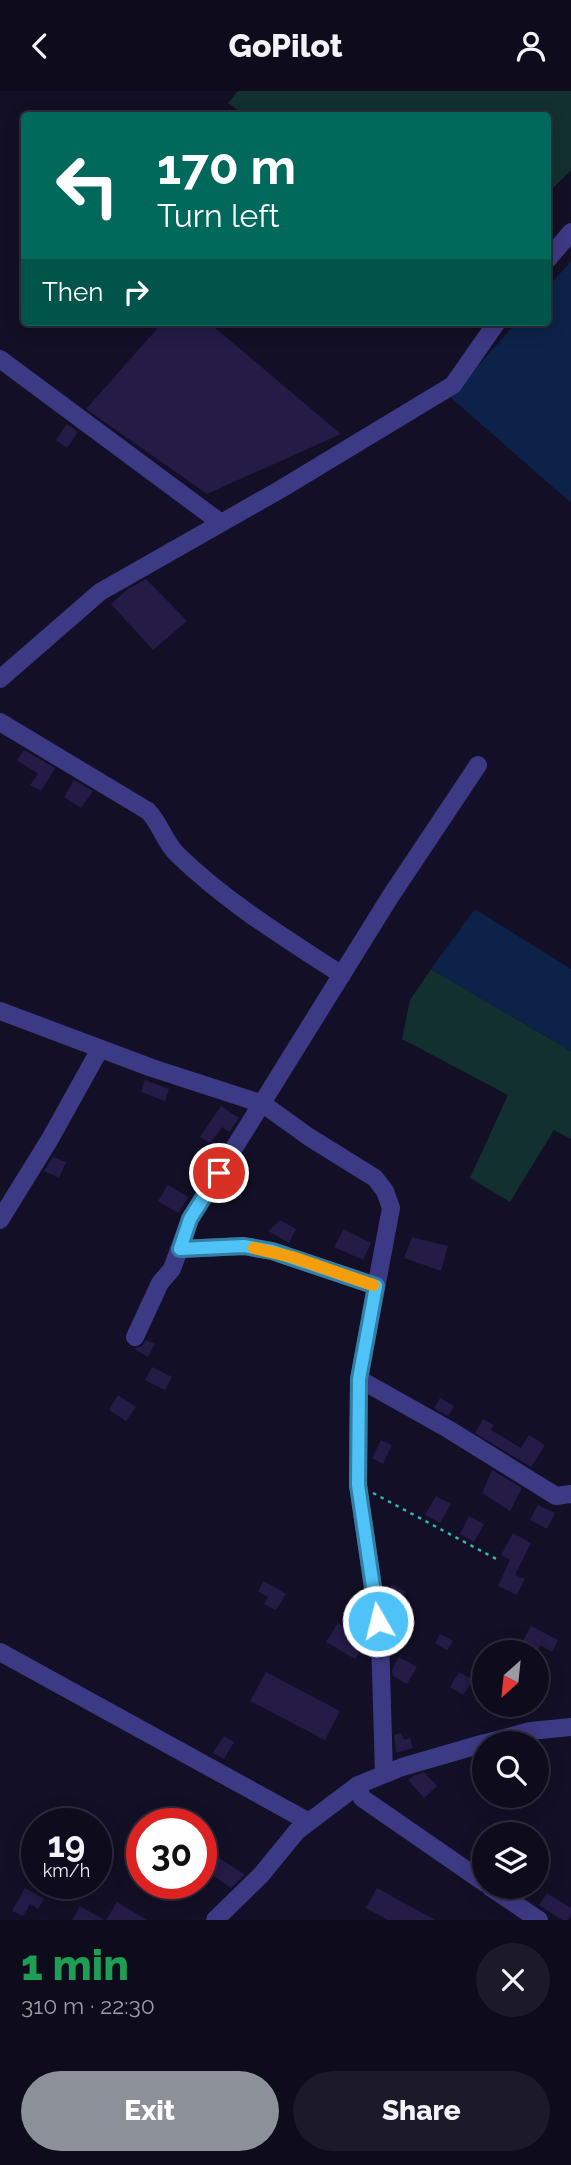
<!DOCTYPE html>
<meta charset="utf-8">
<style>
body{margin:0;font-family:Raleway,sans-serif;background:#1c1929;color:#f1f3f6;height:100vh;display:flex;flex-direction:column;font-size:26px;white-space:nowrap}
*{box-sizing:border-box;margin:0}
p{font-size:23px;color:#9b9ba3}
.icon{flex:none;width:38px;height:38px;fill:none;stroke:currentColor;stroke-width:2;stroke-linecap:round;stroke-linejoin:round}
.map{position:relative;height:1829px;overflow:hidden}
.sheet{display:flex;flex-direction:column;background:#0e0b1c;flex:1}
.sheet>*{flex:none}
.guide{position:absolute;left:21px;top:21px;width:530px;height:214px;border-radius:7px;box-shadow:0 4px 18px #0003,0 0 0 2px #2e2b3b;background:#00695c;color:#fff;overflow:hidden}
.needle{width:46px;rotate:207deg}
.controls{position:absolute;left:472px;top:1549px;display:grid;gap:14px}
.controls a{display:grid;place-items:center;width:77px;height:77px;border-radius:50%;background:#0e0b1c;box-shadow:0 4px 18px #0003,0 0 0 2px #2e2b3b;font-size:35px}
.speed{position:absolute;left:21px;top:1717px;display:flex;gap:14px;font-size:35px;font-weight:700;text-align:center}
.speed>*{display:grid;place-content:center;width:91px;height:91px;border-radius:50%;background:#0e0b1c;box-shadow:0 4px 18px #0003,0 0 0 2px #2e2b3b;line-height:1}
.speed small{font-size:18px;font-weight:400}
.speed .limit{border:10px solid #d22;background:#fff;color:#111}
.pin{position:absolute;display:grid;place-items:center;width:60px;height:60px;color:#fff;margin:-30px;border:4px solid #fff;border-radius:50%;box-shadow:0 2px 7px #0007}
.me{position:absolute;width:77px;margin:-38px;rotate:352deg;stroke-linejoin:round;filter:drop-shadow(0 0 5px #0008)}
.turn{display:flex;align-items:center;gap:24px;height:147px;padding:0 21px;font-size:32px}
.turn .icon{width:91px;height:91px;stroke-width:2.5}
.turn b{display:block;font-size:49px;line-height:60px}
.then{display:flex;align-items:center;height:66px;padding:0 21px;background:#0003;gap:14px;font-size:26px}
.round{display:grid;place-items:center;flex:none;width:74px;height:74px;border-radius:37px;background:#1c1929}
.head{display:flex;align-items:center;justify-content:space-between;height:119px;padding:0 21px}
h1{font-size:42px;font-weight:800;line-height:52px;color:#1e9e55}
.primary-button{display:flex;gap:14px;margin-top:auto;padding:14px 21px}
.primary-button a{flex:1;height:80px;border-radius:42px;background:#8c9099;color:#fff;font-size:28px;font-weight:800;line-height:80px;text-align:center}
.primary-button a+a{background:#1c1929;color:#f1f3f6}
header{display:flex;justify-content:space-between;align-items:center;height:91px;padding:0 21px;background:#0e0b1c;font-size:32px;font-weight:800}
.map>svg:first-child{display:block}
</style>
<header><svg class="icon" aria-label="back" viewBox="0 0 24 24"><path d="M15 5l-7 7 7 7"/></svg>GoPilot<svg class="icon" aria-label="person" viewBox="0 0 24 24"><circle cx="12" cy="8" r="4"/><path d="M4 21q1-7 8-7t8 7"/></svg></header>
<div class="map">
<svg width="571" height="1829" viewBox="0 0 571 1829">
<rect width="100%" height="100%" fill="#130f26"/>
<path fill="#12302f" d="M238,0H571V79L548,102V24H245L228,12Z
M431,878L571,960V1048L554,1039L510,1111L470,1087L508,1004L402,948L410,909Z"/>
<path fill="#0c2248" d="M571,170V412L450,306L517,231H548V196Z
M475,818L571,878V960L431,878Z"/>
<path fill="#241b47" d="M163,231H208L341,343L207,403L86,318Z
M67,333L78,341L67,357L56,349Z
M146,488L187,530L153,559L111,513L128,498Z
M24,659L55,677L41,700L30,694L38,683L17,669Z
M74,689L93,700L81,717L64,706Z
M145,989L169,998L165,1010L141,1001Z
M221,1015L239,1027L229,1041L222,1036L210,1052L200,1046Z
M199,1063L213,1070L204,1085L191,1076Z
M53,1066L66,1071L59,1087L44,1080Z
M168,1094L188,1106L178,1122L158,1110Z
M280,1129L296,1138L289,1152L268,1140Z
M344,1138L371,1152L363,1169L334,1156Z
M412,1146L448,1155L441,1180L404,1167Z
M146,1249L155,1253L148,1266L134,1258L142,1255Z
M152,1276L172,1286L165,1299L145,1289Z
M118,1304L136,1316L126,1330L109,1319Z
M440,1307L454,1315L448,1325L434,1317Z
M483,1328L494,1334L491,1339L521,1357L529,1344L545,1354L531,1376L475,1342Z
M381,1349L392,1354L383,1373L372,1367Z
M492,1379L522,1397L510,1420L482,1402Z
M436,1405L451,1413L440,1432L425,1424Z
M538,1414L555,1422L547,1438L530,1429Z
M469,1425L484,1433L474,1451L460,1443Z
M513,1442L531,1452L515,1484L525,1488L517,1504L498,1495L510,1469L501,1464Z
M264,1490L286,1503L276,1519L264,1513L268,1506L258,1500Z
M392,1493L406,1501L398,1517L387,1512L386,1505Z
M338,1532L367,1548L355,1568L326,1551Z
M531,1535L558,1549L552,1561L540,1554L537,1560L522,1552Z
M440,1543L453,1550L447,1559L435,1552Z
M399,1566L417,1576L407,1593L393,1585L392,1579Z
M266,1581L340,1620L325,1649L250,1610Z
M459,1581L473,1589L463,1604L450,1596Z
M401,1642L404,1649L410,1647L413,1657L396,1662L394,1644Z
M224,1645L234,1651L224,1668L213,1662Z
M424,1681L437,1695L424,1707L408,1689L413,1685Z
M201,1755L245,1784L231,1797L201,1777Z
M25,1797L44,1808L38,1818L30,1813L23,1825L12,1820Z
M377,1797L435,1829H388L366,1817Z
M547,1802L571,1817V1824L568,1829H562L539,1814Z
M117,1811L147,1829H106Z
M80,1815L104,1829H72Z"/>
<g fill="none" stroke-linecap="round" stroke-linejoin="round">
<path stroke="#2fb8b0" stroke-width="2.5" stroke-dasharray="3.5 5" stroke-linecap="butt" d="M373,1402L500,1470"/>
<path stroke="#3d3a85" stroke-width="18" d="M548,168L571,141
M0,268L221,432
M0,588L100,501L281,398L453,294L497,231
M0,631L148,720C160,732 164,750 177,763C226,811 285,847 342,884
M0,920L152,977L263,1013L309,1046L375,1087L385,1100L391,1117L359,1288L358,1394L380,1546L384,1683
M0,1129L50,1048L100,958
M180,1158L244,1155L272,1160L376,1195
M135,1246L160,1192L172,1178L190,1128L390,806L478,674
M359,1288L448,1338L556,1405L571,1403
M0,1561L309,1731
M486,1652L530,1640L571,1636
M358,1694L362,1707L485,1792
M490,1796L539,1829
M215,1829L261,1784L297,1740L358,1694L402,1676L485,1652"/>
</g>
<g fill="none" stroke-linecap="round" stroke-linejoin="round">
<defs>
<path id="route" d="M219,1082L190,1128L180,1158L244,1155L272,1160L376,1195L359,1288L358,1394L378,1530"/>
</defs>
<use href="#route" stroke="#337fa1" stroke-width="18"/>
<use href="#route" stroke="#4fc3f7" stroke-width="12"/>
<path stroke="#f59e0b" stroke-width="12" d="M254,1157L292,1166L373,1194"/>
</g>
</svg>
<div class="controls">
<a><svg class="needle" viewBox="-14 -14 28 28"><path d="M0-13l5 13h-10z" fill="#e53935"/><path d="M0 13l5-13h-10z" fill="#9b9ba3"/></svg></a>
<a><svg class="icon" aria-label="search" viewBox="0 0 24 24"><circle cx="10" cy="10" r="6"/><path d="M15 15l6 6"/></svg></a>
<a><svg class="icon" aria-label="layers" viewBox="0 0 24 24"><path d="M12 4l9 5-9 5-9-5zM3 14l9 5 9-5"/></svg></a>
</div>
<div class="speed"><div>19<small>km/h</small></div><div class="limit">30</div></div>
<div class="pin" style="left:219px;top:1082px;background:#d93025"><svg class="icon" aria-label="arrive" viewBox="0 0 24 24"><path d="M6 21V4h12l-3 4 3 4H6"/></svg></div>
<svg class="me" style="left:378px;top:1530px" viewBox="-20 -20 40 40"><circle r="17" fill="#4fc3f7" stroke="#fff" stroke-width="3"/><path d="M0-11L8 9 0 5-8 9z" fill="#fff"/></svg>
<div class="guide">
<div class="turn"><svg class="icon" aria-label="left" viewBox="0 0 24 24"><path d="M17 20v-9H6M10 6l-5 5 5 5"/></svg><div><b>170 m</b>Turn left</div></div>
<div class="then">Then<svg class="icon" aria-label="right" viewBox="0 0 24 24"><path d="M7 20v-9h11M14 6l5 5-5 5"/></svg></div>
</div>
</div>
<section class="sheet">
<div class="head"><div><h1>1 min</h1><p>310 m · 22:30</p></div><a class="round"><svg class="icon" aria-label="close" viewBox="0 0 24 24"><path d="M6 6l12 12M18 6L6 18"/></svg></a></div>
<div class="primary-button"><a>Exit</a><a>Share</a></div>
</section>
